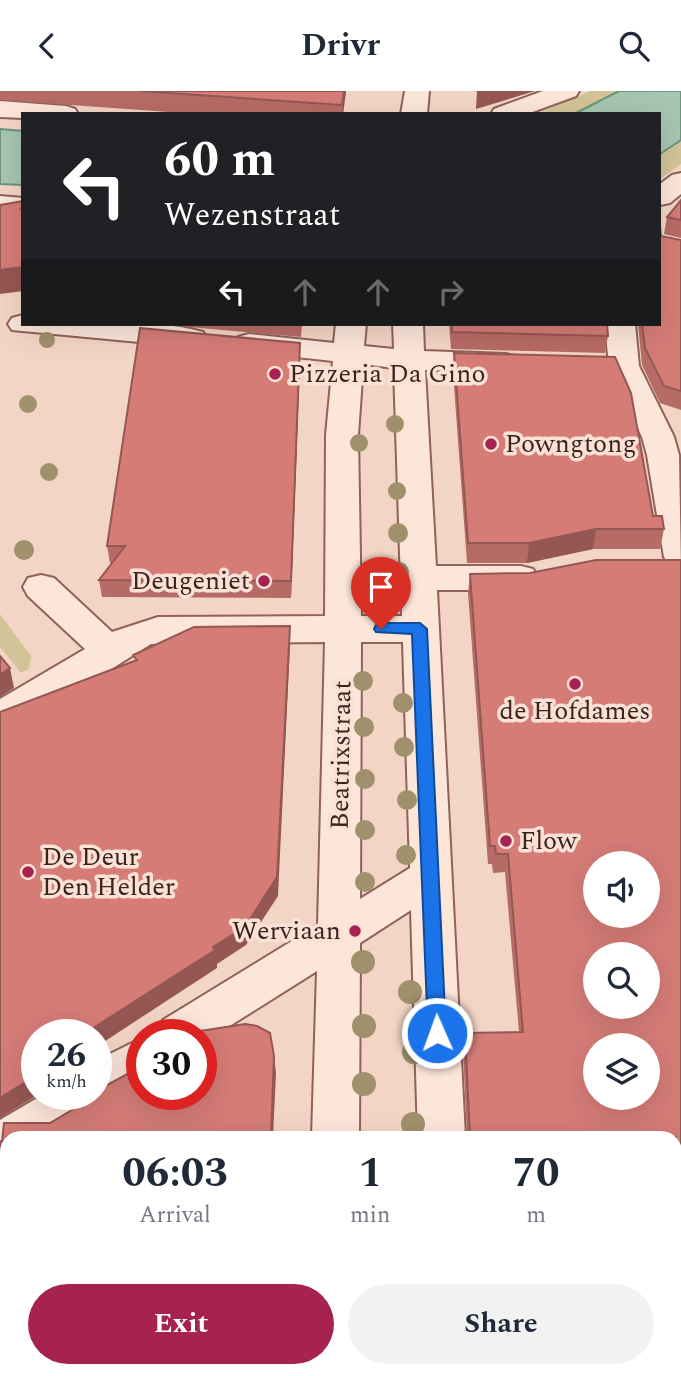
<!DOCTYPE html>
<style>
body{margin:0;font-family:Spectral,serif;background:#f2f2f3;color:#1f2937;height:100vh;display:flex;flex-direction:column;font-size:26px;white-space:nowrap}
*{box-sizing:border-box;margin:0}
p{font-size:23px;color:#747a83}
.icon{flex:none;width:38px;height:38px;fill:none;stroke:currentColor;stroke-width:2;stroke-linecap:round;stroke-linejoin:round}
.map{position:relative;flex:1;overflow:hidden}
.details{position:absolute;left:0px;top:1040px;width:682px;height:247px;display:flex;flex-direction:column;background:#fff;border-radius:21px 21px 0 0;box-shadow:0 7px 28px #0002}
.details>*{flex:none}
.banner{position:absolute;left:21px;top:21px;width:640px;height:214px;border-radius:0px;box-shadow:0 7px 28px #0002;background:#202124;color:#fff;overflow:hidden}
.controls{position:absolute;left:583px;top:760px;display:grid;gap:14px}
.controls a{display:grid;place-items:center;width:77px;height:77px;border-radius:50%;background:#fff;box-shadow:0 7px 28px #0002;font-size:35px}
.speed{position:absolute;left:21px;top:928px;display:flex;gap:14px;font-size:35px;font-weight:700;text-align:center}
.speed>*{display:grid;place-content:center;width:91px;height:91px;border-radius:50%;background:#fff;box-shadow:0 7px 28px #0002;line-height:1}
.speed small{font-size:18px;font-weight:400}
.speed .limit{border:10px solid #d22;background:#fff;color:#111}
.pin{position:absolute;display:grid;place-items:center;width:60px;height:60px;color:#fff;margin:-72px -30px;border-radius:50% 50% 50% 0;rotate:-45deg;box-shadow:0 0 7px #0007}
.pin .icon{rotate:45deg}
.me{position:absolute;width:77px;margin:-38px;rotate:358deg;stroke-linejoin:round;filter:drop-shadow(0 0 5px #0008)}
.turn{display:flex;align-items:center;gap:24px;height:147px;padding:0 28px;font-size:32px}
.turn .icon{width:91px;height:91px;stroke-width:2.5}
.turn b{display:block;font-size:49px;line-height:60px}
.lanes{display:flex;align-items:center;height:66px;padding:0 28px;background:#0003;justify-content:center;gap:35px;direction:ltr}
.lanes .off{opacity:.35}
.eta{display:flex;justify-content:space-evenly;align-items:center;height:119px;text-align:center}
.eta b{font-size:42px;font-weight:700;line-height:49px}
.button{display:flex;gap:14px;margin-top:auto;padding:14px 28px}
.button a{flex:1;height:80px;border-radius:42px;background:#a62251;color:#fff;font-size:28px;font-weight:700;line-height:80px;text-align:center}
.button a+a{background:#f2f2f3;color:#1f2937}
header{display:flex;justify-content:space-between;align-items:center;height:91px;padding:0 28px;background:#fff;font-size:32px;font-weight:700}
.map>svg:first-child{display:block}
</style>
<header><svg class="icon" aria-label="back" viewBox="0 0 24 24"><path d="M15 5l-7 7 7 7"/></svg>Drivr<svg class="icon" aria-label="search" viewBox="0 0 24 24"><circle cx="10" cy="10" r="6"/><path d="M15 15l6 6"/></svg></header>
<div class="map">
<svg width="681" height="1285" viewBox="0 0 681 1285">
<rect width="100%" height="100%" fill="#f3d5c5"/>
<path fill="#d3c497" d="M590,0H619L574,23H537Z
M681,49V73L660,88V63Z
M0,523L31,565L29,578L21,582L0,556Z"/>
<path fill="#a7c6b2" stroke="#6c957c" stroke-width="2" d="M619,0H681V49L660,63V23H574Z
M0,38L23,40V94L0,93Z"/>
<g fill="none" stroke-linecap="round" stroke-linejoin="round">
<defs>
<path id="minor" d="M405,0H429L427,23H401Z
M543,0H579L576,5L527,23H491L494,18Z
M0,10L66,15L75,18L78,23H23V27L0,26Z
M681,82V103L670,112L660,114V93L672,84Z
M0,105L23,107V123L0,121Z
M23,224V233C81,233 146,226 203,241L207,247L203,253L192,256L12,239L8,233L12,227Z
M336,233H366L364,255L394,258L393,233H423L424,260L506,263L517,266L521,272L517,278L506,281L425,279L436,475H521L533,478L539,487L533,496L521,499H437L465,1046H418L411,819L360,852L359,1046H312L317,880L201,953V943H157L163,929L318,834L325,551L151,553L59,611L13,635L0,639V608L85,558L28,505L23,496L28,487L41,484L54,487L112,541L158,526L325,525L326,344L333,270L249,261L238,258L234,252L238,246L249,243L334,252ZM363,273L394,277L402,525H361L358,344ZM361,551H403L410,777L360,808Z
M605,233H635L639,275L674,346L679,364L681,478L669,474L664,466L647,364L642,346L609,275Z
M142,947V991L102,1013L100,1018L54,1046H7V1065L0,1062V1029L44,1003H96V970Z
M676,1148H681V1196H676Z
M309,1279H361V1285H309Z
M425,1279H477V1285H425Z"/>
</defs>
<use href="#minor" stroke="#906258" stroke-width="4"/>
<use href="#minor" fill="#fce5d9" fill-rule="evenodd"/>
</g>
<g fill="#a0906b">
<circle cx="47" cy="249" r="8"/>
<circle cx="28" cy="313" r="9"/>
<circle cx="395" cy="333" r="9"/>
<circle cx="359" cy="352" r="9"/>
<circle cx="49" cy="381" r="9"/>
<circle cx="397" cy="400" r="9"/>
<circle cx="398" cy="442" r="10"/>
<circle cx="24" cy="459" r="10"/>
<circle cx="399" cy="481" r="10"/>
<circle cx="363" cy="590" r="10"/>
<circle cx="403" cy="612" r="10"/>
<circle cx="364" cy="636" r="10"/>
<circle cx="404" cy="656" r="10"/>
<circle cx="365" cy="688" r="10"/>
<circle cx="407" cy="709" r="10"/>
<circle cx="365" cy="739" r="10"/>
<circle cx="406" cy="764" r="10"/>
<circle cx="365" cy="791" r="10"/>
<circle cx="363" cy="871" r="12"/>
<circle cx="410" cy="901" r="12"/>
<circle cx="364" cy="935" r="12"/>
<circle cx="414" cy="961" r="12"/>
<circle cx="364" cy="993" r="12"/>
<circle cx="413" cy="1033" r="12"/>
</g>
<path fill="#b76b66" d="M0,0H346L343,23H197L0,9Z
M681,109V147L664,143L667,126Z
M661,145L681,149V319L660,312L642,274L638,233H660Z
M155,233H302L301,246Z
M449,233H607L608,245L605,262L451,258Z
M300,252V269L291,507L102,506L99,489L112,472H110L107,455Z
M454,262L653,425L664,438L660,458H593L527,472H467L453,282Z
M681,469V1118H676V1046H467L463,959L465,942L519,941L505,781L493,782L492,773H488L468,502L470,483L530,482Z
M524,1279H676L681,1285H524Z"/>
<path fill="#955753" d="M344,0H346L343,23H342Z
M477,0H535L476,18Z
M23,176V200L0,203V179Z
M300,252V269L291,507V490Z
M596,438L593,458L527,472L529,452Z
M290,535V554L278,805L246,854L217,873V877L96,956V943H84L213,856Z
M10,577L14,597L0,606V584Z
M274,965L276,982L273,1046H271Z
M37,984V1003H39L0,1027V1007Z"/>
<path fill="#d57c77" stroke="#955753" stroke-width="2" fill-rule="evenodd" d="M140,0H344L342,14Z
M681,109V129L667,126Z
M23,110V116L21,118H23V176L0,179V114Z
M660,134L661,145L681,149V300L664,295L645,257L642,233H660Z
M452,233H607L608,245L452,241Z
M140,237L300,252L291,490L99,489L125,455H107Z
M454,262L615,266L631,302L653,425H662L664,438H596L529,452H468Z
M596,469H681V1102H676V1046H470L465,942L523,941L508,763H496L495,755H490L470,483L530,482ZM595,772H648V824H595ZM595,863H648V915H595ZM595,954H648V1006H595Z
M290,535L277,786L245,836L213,856L215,859L84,943H37V984L0,1007V621L137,569L133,564L194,536Z
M0,565L10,577L0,584Z
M245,933L257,935L270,942L274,965L271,1046H7V1279H261V1285H0V1050L2,1051L4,1032H50L97,1004L100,998L140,976L141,950L142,1003H201V943H181Z
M676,1232H681V1285H528V1279H676Z"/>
<path fill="#1a73e8" stroke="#114b97" stroke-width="2" d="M381,532H420L427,538L446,942L444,948L437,951L430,948L428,942L412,543L376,541L374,538L376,534Z"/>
<g fill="#a62251" stroke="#f9e2d5" stroke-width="2.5">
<circle cx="275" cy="283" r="7"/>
<circle cx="491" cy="353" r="7"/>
<circle cx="264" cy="490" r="7"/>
<circle cx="575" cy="593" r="7"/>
<circle cx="506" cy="750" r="7"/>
<circle cx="28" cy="781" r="7"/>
<circle cx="355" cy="840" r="7"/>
</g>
<g text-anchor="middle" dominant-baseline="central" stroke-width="7" stroke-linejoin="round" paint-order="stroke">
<g font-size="26" fill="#3f221e" stroke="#f9e2d5" text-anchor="start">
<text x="289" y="283">Pizzeria Da Gino</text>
<text x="505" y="353">Powngtong</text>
<text x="250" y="490" text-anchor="end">Deugeniet</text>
<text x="575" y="620" text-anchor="middle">de Hofdames</text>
<text x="520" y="750">Flow</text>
<text x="42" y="766">De Deur<tspan x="42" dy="30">Den Helder</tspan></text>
<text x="341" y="840" text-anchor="end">Werviaan</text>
</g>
<g font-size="26" fill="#3f221e" stroke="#f9e2d5">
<text transform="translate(341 664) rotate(-89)">Beatrixstraat</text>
</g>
</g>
</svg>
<div class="controls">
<a><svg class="icon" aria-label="sound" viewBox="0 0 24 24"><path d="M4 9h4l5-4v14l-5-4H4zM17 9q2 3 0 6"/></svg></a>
<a><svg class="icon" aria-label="search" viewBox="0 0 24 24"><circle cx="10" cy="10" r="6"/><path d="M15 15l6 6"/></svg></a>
<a><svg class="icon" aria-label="layers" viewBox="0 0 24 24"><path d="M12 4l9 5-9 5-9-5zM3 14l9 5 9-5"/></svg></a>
</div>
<div class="speed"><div>26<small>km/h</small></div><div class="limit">30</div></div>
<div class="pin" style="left:381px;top:538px;background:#d93025"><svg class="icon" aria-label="arrive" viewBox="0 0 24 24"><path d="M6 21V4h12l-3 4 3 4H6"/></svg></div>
<svg class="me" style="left:437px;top:942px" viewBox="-20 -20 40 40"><circle r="17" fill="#1a73e8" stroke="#fff" stroke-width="3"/><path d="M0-11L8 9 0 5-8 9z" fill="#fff"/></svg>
<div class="banner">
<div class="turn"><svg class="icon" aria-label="left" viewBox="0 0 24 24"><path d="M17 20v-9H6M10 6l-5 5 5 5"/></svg><div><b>60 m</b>Wezenstraat</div></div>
<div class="lanes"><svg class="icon" aria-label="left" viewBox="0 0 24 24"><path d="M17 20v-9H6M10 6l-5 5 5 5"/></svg><svg class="icon off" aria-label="ahead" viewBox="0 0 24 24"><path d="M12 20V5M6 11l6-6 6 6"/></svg><svg class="icon off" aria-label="ahead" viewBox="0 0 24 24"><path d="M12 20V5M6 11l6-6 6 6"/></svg><svg class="icon off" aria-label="right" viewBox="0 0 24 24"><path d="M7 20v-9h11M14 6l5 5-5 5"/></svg></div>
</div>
<section class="details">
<div class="eta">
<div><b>06:03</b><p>Arrival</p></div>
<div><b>1</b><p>min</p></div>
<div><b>70</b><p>m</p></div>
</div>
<div class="button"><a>Exit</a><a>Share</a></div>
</section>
</div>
